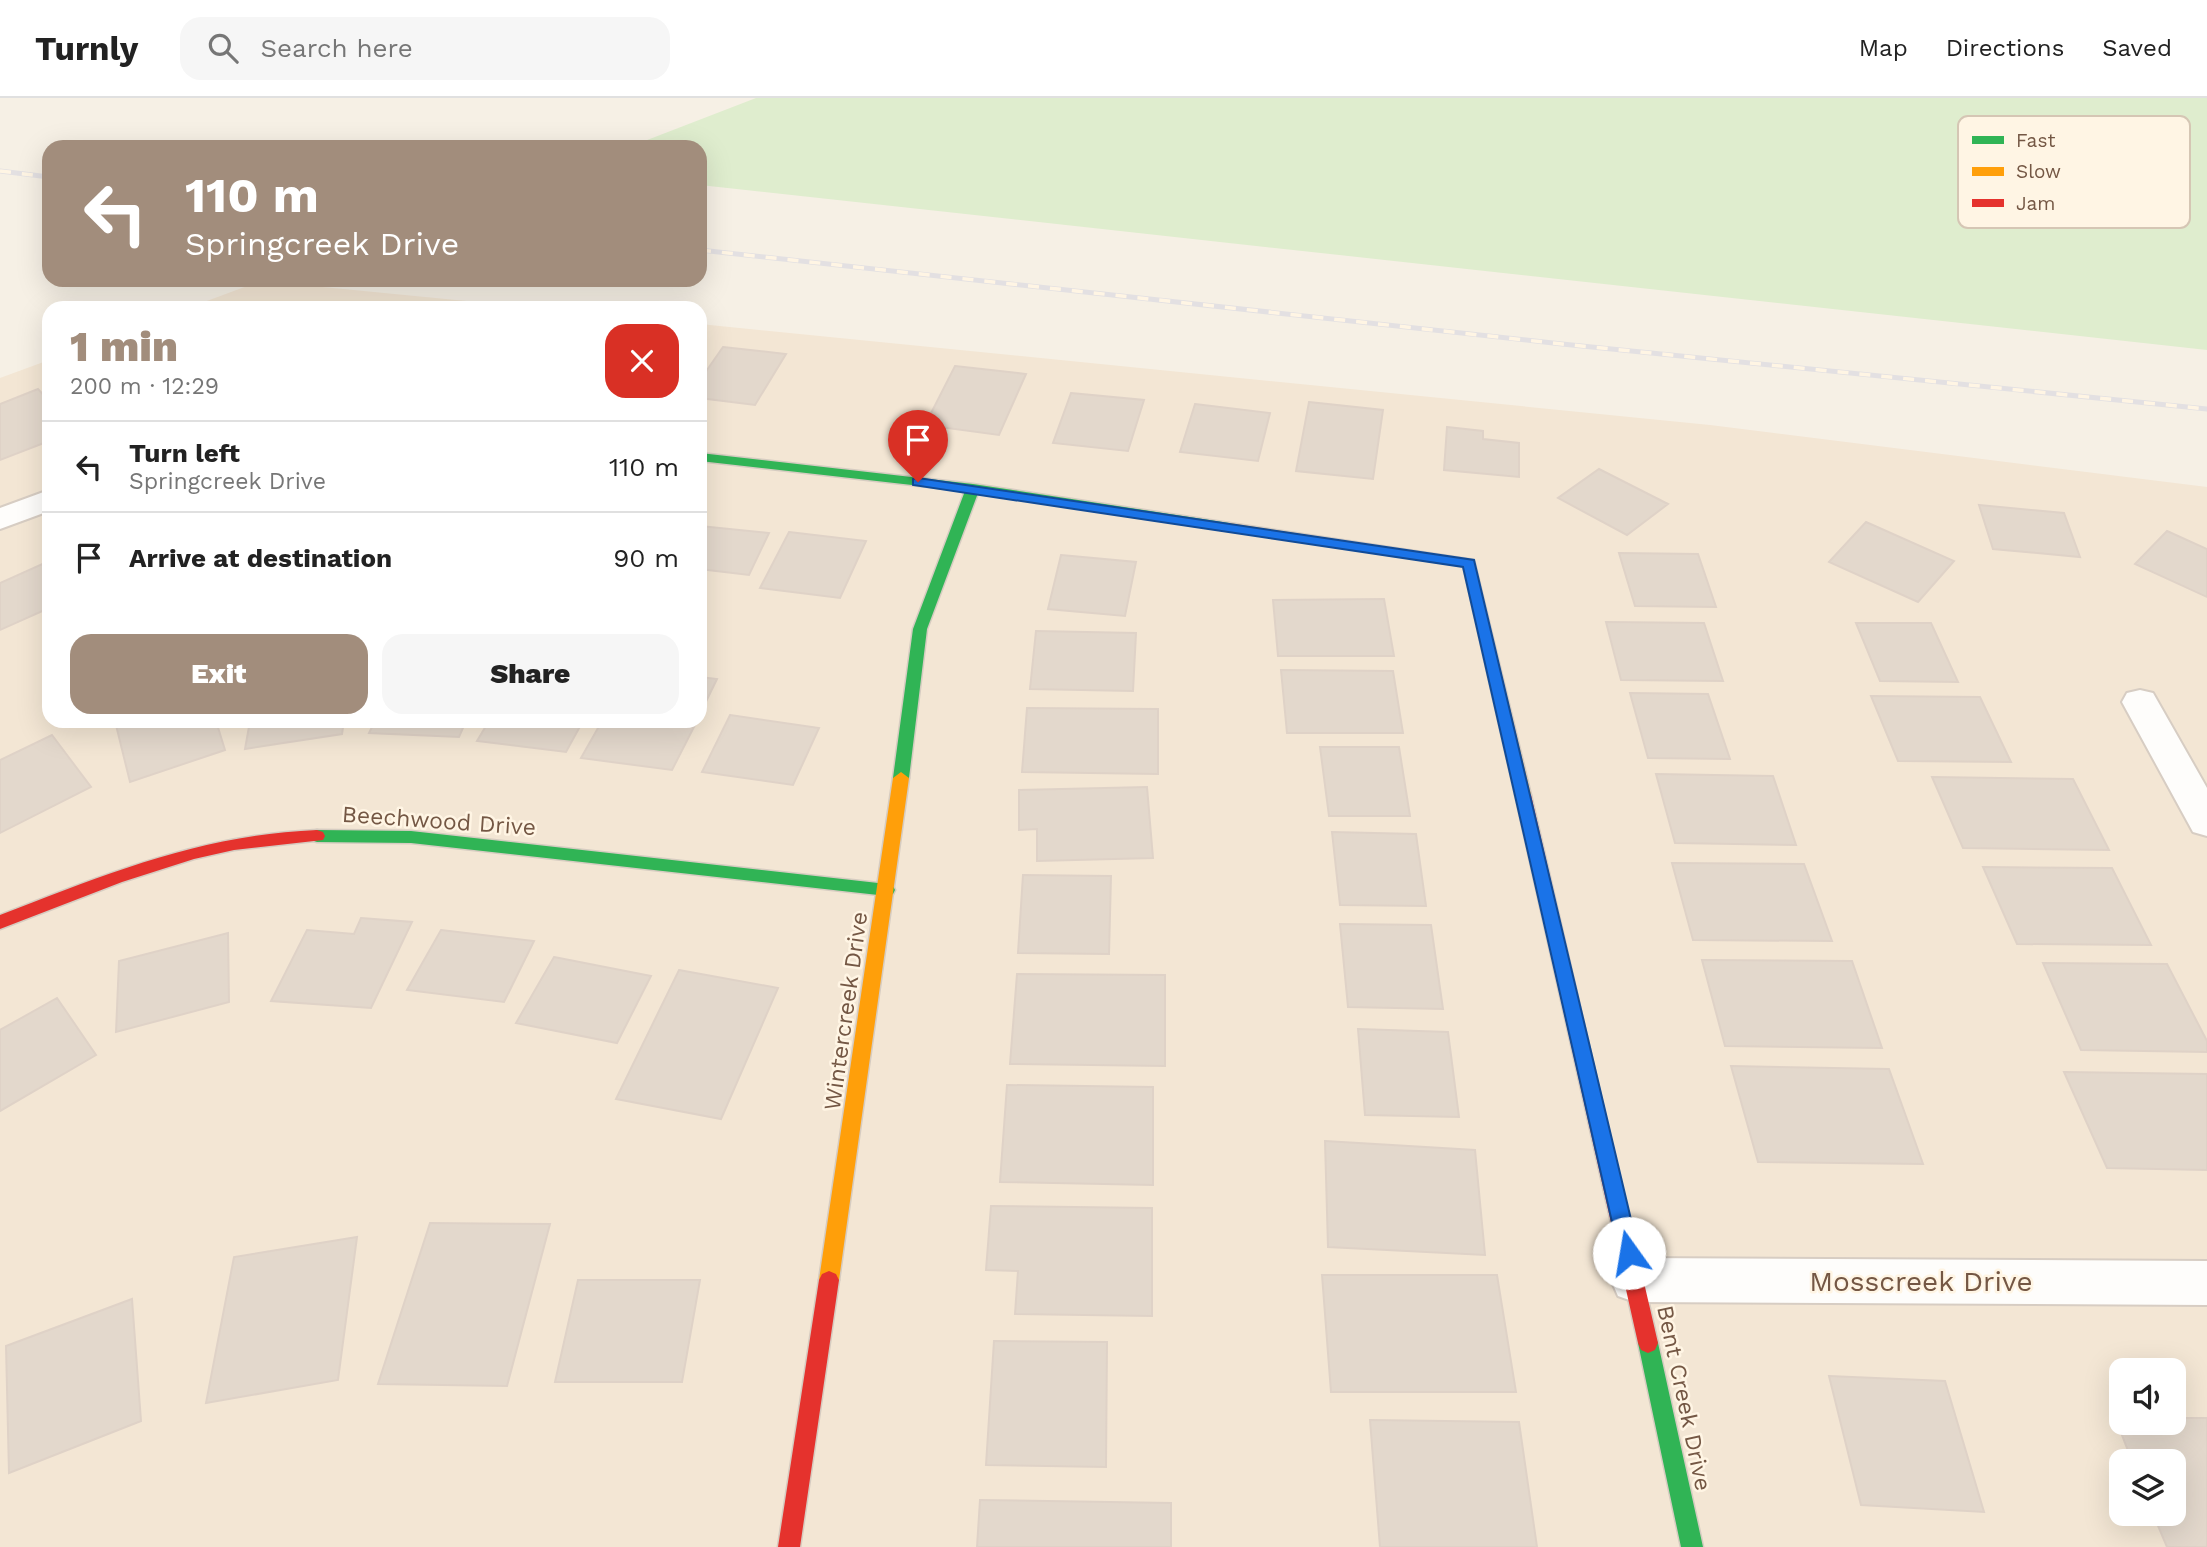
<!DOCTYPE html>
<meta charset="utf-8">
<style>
body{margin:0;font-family:"Work Sans",sans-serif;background:#f6f6f6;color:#222;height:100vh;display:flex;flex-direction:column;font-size:26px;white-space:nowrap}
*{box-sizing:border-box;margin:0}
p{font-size:23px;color:#767676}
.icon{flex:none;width:38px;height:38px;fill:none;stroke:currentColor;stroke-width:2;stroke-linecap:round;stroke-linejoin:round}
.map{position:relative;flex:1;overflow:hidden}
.side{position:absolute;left:42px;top:203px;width:665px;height:427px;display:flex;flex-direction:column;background:#fff;border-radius:21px;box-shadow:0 7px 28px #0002}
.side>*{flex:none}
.banner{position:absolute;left:42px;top:42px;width:665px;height:147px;border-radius:21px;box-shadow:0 7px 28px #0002;background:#a28d7c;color:#fff;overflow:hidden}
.controls{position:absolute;left:2109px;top:1260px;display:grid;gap:14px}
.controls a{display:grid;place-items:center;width:77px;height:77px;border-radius:14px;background:#fff;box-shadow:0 7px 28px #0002;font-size:35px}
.pin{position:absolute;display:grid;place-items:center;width:60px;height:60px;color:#fff;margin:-72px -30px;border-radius:50% 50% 50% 0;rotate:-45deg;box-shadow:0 0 7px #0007}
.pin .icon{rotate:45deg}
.me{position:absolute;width:77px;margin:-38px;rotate:347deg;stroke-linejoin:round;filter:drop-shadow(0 0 5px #0008)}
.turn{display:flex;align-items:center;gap:24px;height:147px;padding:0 28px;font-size:32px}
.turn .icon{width:91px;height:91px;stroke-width:2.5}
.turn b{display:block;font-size:49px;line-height:60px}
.round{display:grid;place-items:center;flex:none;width:74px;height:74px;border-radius:21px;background:#f6f6f6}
.headline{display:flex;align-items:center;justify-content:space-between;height:119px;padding:0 28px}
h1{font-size:42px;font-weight:800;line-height:52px;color:#a28d7c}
.primary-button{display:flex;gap:14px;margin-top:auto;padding:14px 28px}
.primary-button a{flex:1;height:80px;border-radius:21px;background:#a28d7c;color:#fff;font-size:28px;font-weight:800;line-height:80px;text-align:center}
.primary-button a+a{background:#f6f6f6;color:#222}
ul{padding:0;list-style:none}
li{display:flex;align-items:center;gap:21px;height:91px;padding:0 28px;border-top:2px solid #e0e0e0}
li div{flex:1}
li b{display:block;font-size:26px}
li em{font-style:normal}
header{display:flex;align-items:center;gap:42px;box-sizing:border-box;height:98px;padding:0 35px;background:#fff;border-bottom:2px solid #e0e0e0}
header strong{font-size:33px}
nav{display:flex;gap:38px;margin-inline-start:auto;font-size:24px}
.search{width:490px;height:63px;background:#f6f6f6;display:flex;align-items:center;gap:18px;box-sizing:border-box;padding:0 24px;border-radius:21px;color:#767676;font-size:26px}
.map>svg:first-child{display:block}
</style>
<header>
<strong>Turnly</strong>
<div class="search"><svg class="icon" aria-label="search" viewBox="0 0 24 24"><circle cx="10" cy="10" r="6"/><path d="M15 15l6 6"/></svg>Search here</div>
<nav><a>Map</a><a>Directions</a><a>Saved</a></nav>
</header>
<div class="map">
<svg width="2207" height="1449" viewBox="0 0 2207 1449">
<rect width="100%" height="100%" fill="#f6f0e5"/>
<path fill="#f3e6d4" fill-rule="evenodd" d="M261,183L537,210H188Z
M700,226L1710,327L2207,389V1449H0V280L49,262V623H700ZM2121,1272H2174V1325H2121ZM2121,1363H2174V1416H2121Z"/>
<path fill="#dfedce" d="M756,0H2207V252L700,87V49H629Z"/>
<path fill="#e3d8cc" stroke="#dfd2c7" stroke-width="2" d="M723,249L786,256L755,307L700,300V282Z
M955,268L1026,276L999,337L925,327Z
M38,291L49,303V343L0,362V306Z
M1071,295L1144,302L1128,353L1053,345Z
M1309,304L1383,312L1373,381L1296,373Z
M1195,306L1270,315L1258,363L1180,354Z
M1447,329L1483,333V341L1519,345V379L1444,372Z
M1599,371L1668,406L1627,437L1558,400Z
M1979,407L2064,415L2080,459L1993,451Z
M1866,424L1954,463L1918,504L1829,464Z
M700,428L769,435L749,477L700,471Z
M2167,433L2207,451V499L2135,466Z
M789,434L866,443L840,500L760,490Z
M1619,455L1698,456L1716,509L1635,508Z
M1061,457L1136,464L1125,518L1048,511Z
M49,463V510L0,532V485Z
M1384,501L1394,558H1278L1273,502Z
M1606,524L1704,525L1723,583L1621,582Z
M1856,525H1931L1958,584L1880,583Z
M1036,533L1136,535L1133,593L1030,591Z
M1281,572L1393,573L1403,635H1287Z
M700,579L717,581L700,616Z
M1630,595L1708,596L1730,661L1648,660Z
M1871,598L1980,599L2011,664L1898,663Z
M1027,610L1158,611V676L1022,674Z
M730,617L819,630L793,687L702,674Z
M115,623H216L225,652L130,684Z
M250,623H344L342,636L245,651Z
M375,623H466L459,639L369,635Z
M489,623H583L566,654L477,643Z
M602,623H697L672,672L581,660Z
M52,637L91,689L0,735V662Z
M1320,649H1399L1410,718H1329Z
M1656,676L1773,678L1796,747L1675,745Z
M1932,679L2073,681L2109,752L1963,750Z
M1147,689L1153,760L1037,763V731L1019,732V692Z
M1332,734L1416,736L1426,808L1340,807Z
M1672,765L1804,766L1832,843L1693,842Z
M1983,769L2112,770L2151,847L2017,846Z
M1023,777L1111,778L1109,856L1018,855Z
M361,820L412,824L371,910L271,903L307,832L354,836Z
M1340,826L1431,827L1443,911L1348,909Z
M441,832L534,843L504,904L407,892Z
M228,835L229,904L116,934L119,863Z
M554,859L651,878L617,945L516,925Z
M1702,862L1852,863L1882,950L1725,948Z
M2043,865L2167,866L2207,943V954L2081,952Z
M679,872L778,890L721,1021L616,1001Z
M1017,876L1165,877V968L1010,966Z
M57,900L96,957L0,1013V932Z
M1358,931L1448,934L1459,1019L1365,1017Z
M1731,968L1889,971L1923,1066L1758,1064Z
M2064,974L2207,976V1072L2107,1070Z
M1007,987L1153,989V1087L1000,1084Z
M1325,1043L1475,1052L1485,1157L1328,1149Z
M991,1108L1152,1110V1218L1015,1216L1018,1173L986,1172Z
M430,1125L550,1126L507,1288L378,1286Z
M357,1139L338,1282L206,1305L234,1159Z
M1322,1177H1497L1516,1294H1331Z
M578,1182H700L682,1284H555Z
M132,1201L141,1323L9,1375L6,1248Z
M994,1243L1107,1244L1106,1369L986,1367Z
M1829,1278L1945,1283L1984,1414L1861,1407Z
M2115,1319H2121V1325H2174V1320H2207V1449H2167L2153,1416H2174V1363H2132Z
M1370,1322L1519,1324L1537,1449H1380Z
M980,1402L1171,1405V1449H977Z"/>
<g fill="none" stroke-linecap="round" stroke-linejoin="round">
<defs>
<path id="street" d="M49,392V413L0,431V410Z
M2140,592L2153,595L2207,690V738L2193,734L2122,604L2127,595Z
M1635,1160L2207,1163V1207L1635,1204L1618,1198L1611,1182L1618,1166Z"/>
<path id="fast" d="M700,355L973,386L1229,425L1236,429L1229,433L978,395L927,531L909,680L901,686L893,680L913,531L965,393L700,363Z
M317,732L411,733L887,786L893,788L895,792L893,796L887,798L411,745L317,744L311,742L309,738L311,734Z
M1648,1235L1655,1238L1658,1245L1703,1449H1681L1638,1245L1641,1238Z"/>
<path id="slow" d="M1229,425L1474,462L1531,697L1528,701L1523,703L1515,697L1463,468L1224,432V426Z
M901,674L909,680L839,1182L836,1188L829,1191L822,1188L819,1182L893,680Z"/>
<path id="jam" d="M1523,691L1531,697L1658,1245L1655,1252L1648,1255L1641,1252L1638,1245L1515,697Z
M317,732L323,734L325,738L323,742L234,752L194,761L122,784L0,831V817C107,776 200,737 317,732Z
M829,1173L836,1176L839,1182L800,1449H778L819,1182L822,1176Z"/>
</defs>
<use href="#street" stroke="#d7cdc3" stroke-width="4"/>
<use href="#fast" stroke="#d6ccc1" stroke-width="3"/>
<use href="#slow" stroke="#d6ccc1" stroke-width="3"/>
<use href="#jam" stroke="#d6ccc1" stroke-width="3"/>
<use href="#street" fill="#fefdfb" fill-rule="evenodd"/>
<use href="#fast" fill="#30b455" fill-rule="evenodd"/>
<use href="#slow" fill="#ff9f0a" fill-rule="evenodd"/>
<use href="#jam" fill="#e5322d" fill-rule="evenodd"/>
<defs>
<path id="rail" d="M0,73L49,79
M700,152L1562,246L2207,311"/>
</defs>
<use href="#rail" stroke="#e3e0e2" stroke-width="5"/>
<use href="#rail" stroke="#fff5e4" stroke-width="3.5" stroke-dasharray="11" stroke-linecap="butt"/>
</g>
<path fill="#1a73e8" stroke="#114b97" stroke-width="2" d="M918,380L1474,462L1639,1155L1636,1162L1629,1164L1622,1162L1619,1155L1463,469L913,387V381Z"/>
<g text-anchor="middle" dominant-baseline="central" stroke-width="5" stroke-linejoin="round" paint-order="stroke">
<g font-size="23" fill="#745744" stroke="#fff5e4">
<text transform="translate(439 723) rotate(4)">Beechwood Drive</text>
<text transform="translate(846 913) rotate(-82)">Wintercreek Drive</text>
<text transform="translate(1684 1300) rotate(78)">Bent Creek Drive</text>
</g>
<g font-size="28" fill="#745744" stroke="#fff5e4">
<text x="1921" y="1183">Mosscreek Drive</text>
</g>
</g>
<rect x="1958" y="18" width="232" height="112" rx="10" fill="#fff5e4" stroke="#d5c6b4" stroke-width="2"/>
<rect x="1972" y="38" width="32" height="8" fill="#30b455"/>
<rect x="1972" y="69" width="32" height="9" fill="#ff9f0a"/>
<rect x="1972" y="101" width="32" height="8" fill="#e5322d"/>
<g font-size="19" fill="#745744">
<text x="2016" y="49">Fast</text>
<text x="2016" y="80">Slow</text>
<text x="2016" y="112">Jam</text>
</g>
</svg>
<div class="controls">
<a><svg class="icon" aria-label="sound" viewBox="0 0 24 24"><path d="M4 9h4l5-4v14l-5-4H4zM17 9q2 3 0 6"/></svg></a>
<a><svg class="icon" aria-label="layers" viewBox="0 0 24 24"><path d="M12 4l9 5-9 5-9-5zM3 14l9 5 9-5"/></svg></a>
</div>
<div class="pin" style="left:918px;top:384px;background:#d93025"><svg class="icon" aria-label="arrive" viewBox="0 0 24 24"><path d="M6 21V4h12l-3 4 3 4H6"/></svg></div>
<svg class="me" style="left:1629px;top:1155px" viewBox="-20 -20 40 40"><circle r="19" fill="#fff"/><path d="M0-13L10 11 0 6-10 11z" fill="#1a73e8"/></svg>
<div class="banner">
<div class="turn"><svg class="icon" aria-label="left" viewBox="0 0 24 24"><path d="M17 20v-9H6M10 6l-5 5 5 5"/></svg><div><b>110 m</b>Springcreek Drive</div></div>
</div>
<section class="side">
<div class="headline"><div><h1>1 min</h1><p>200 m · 12:29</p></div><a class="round" style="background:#d93025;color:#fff"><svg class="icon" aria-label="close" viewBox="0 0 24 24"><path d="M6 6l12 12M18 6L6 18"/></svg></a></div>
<ul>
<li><svg class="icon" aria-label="left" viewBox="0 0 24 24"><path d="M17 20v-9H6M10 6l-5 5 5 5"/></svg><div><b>Turn left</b><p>Springcreek Drive</p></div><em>110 m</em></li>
<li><svg class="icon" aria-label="arrive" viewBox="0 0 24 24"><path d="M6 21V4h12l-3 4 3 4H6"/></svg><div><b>Arrive at destination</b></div><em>90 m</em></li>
</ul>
<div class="primary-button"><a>Exit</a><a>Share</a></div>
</section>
</div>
